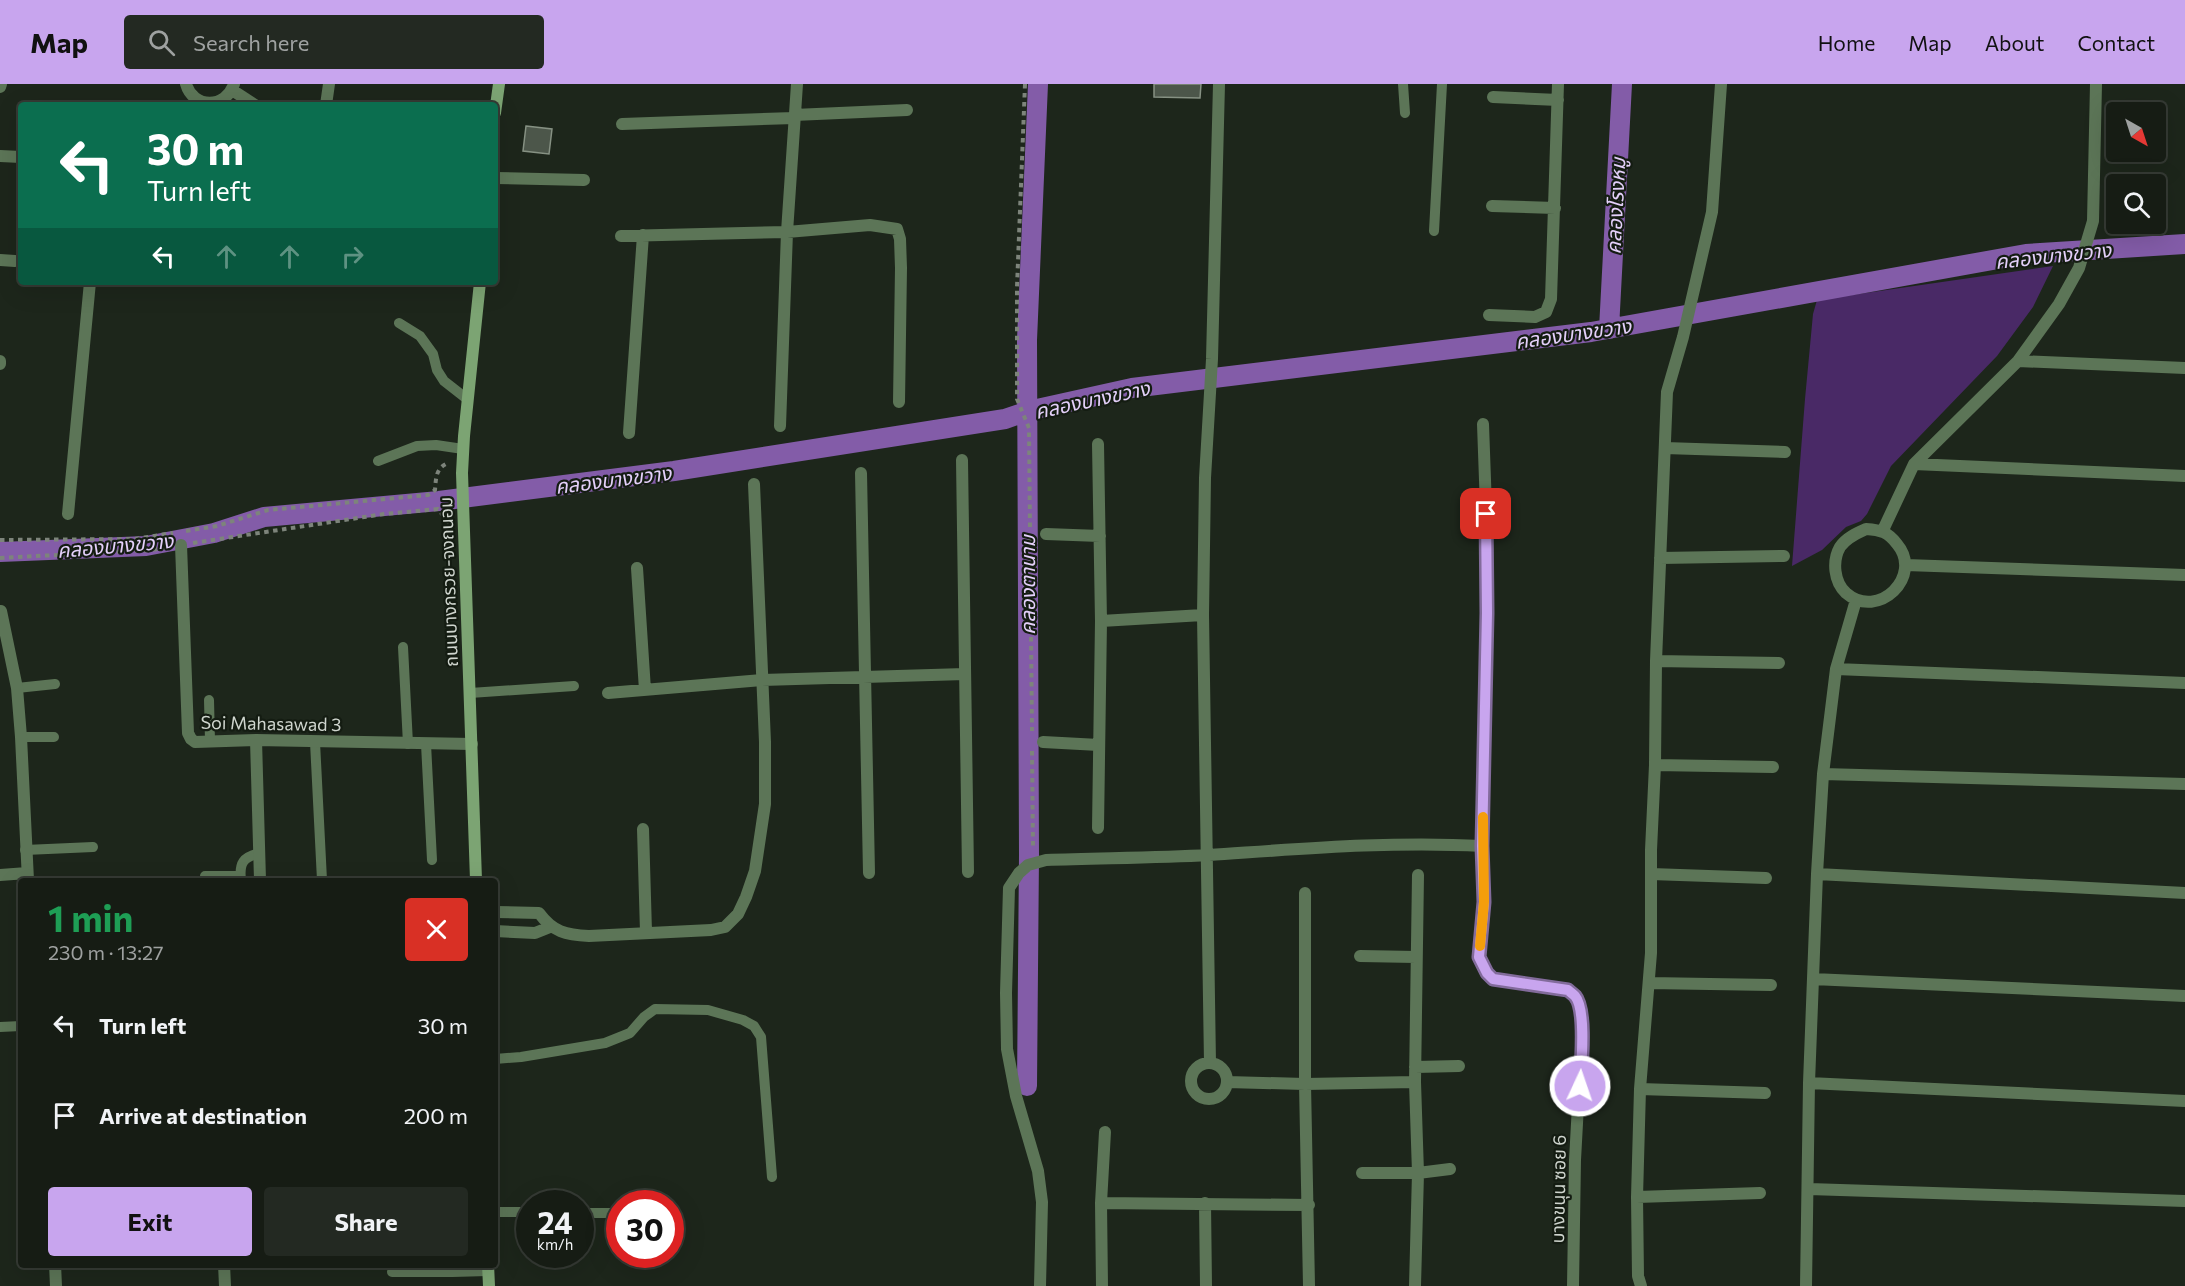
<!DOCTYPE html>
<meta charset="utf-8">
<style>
body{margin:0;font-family:Commissioner,"Noto Sans Thai",sans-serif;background:#232922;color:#f1f3f6;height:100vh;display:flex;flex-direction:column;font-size:22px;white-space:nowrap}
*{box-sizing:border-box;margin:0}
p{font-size:20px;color:#9ea1a0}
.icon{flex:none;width:33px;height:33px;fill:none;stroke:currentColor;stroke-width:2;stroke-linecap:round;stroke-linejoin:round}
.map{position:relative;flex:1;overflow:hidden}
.sheet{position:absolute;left:18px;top:794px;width:480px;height:390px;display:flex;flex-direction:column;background:#161c14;border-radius:6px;box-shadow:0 6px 24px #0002,0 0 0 2px #353a34}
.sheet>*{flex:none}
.hud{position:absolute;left:18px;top:18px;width:480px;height:183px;border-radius:6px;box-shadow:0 6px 24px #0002,0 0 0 2px #353a34;background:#0b6e4f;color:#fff;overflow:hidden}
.needle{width:39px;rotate:141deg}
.fabs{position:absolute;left:2106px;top:18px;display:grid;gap:12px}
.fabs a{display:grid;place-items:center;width:60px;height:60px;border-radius:6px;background:#161c14;box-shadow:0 6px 24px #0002,0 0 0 2px #353a34;font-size:30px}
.speed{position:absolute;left:516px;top:1106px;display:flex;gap:12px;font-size:30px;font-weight:700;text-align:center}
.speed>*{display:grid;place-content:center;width:78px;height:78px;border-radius:50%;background:#161c14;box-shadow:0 6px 24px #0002,0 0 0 2px #353a34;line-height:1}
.speed small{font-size:15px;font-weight:400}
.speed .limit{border:9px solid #d22;background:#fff;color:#111}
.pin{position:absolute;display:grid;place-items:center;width:51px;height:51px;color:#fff;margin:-26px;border-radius:12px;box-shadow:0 3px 9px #0006}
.me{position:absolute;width:66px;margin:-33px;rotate:3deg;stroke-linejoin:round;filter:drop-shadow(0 0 4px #0008)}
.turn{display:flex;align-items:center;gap:21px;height:126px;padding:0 30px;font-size:27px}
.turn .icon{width:78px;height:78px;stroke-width:2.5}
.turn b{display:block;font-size:42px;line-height:51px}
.lanes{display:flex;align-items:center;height:57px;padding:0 30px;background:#0003;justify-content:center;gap:30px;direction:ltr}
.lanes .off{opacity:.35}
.round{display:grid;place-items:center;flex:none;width:63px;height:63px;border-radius:6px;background:#232922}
.overview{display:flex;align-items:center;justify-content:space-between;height:102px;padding:0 30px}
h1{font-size:36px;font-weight:700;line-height:45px;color:#1e9e55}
.button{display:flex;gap:12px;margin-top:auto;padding:12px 30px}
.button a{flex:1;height:69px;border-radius:6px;background:#c8a5ee;color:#111;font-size:24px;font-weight:700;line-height:69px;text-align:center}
.button a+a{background:#232922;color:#f1f3f6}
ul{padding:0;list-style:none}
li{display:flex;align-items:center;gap:18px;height:90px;padding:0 30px}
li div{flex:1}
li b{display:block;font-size:22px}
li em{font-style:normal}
header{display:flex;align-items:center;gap:36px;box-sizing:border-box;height:84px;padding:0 30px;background:#c8a5ee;color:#111}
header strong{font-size:28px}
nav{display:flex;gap:33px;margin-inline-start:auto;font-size:21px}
.search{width:420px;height:54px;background:#232922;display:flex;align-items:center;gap:15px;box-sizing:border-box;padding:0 21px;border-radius:6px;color:#9ea1a0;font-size:22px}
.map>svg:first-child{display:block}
</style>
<header>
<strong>Map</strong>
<div class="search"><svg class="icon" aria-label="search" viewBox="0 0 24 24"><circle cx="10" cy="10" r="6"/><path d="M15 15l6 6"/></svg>Search here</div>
<nav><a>Home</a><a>Map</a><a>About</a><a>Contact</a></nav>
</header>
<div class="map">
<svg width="2185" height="1202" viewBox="0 0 2185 1202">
<rect width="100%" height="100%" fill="#1d261b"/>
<path fill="#492966" d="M2053,182L2033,223L1997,272L1891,382L1867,430L1861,437L1846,443L1822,466L1792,482L1805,315L1813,230L1817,216Z"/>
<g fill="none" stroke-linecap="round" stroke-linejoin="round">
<path stroke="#835ca8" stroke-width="20" d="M1609,245L1622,0
M0,468L146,462L214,449L264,433L439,417L674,387L1005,335L1028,327L1132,304L1591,248L2026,170L2185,160
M1027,1002L1029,771L1027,256L1038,0"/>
</g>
<path fill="#4c564a" stroke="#869183" stroke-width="1.5" d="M1154,0H1201L1200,14L1154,13Z
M526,42L552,45L549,70L523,67Z"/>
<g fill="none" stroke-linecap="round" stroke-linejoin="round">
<path stroke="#7d847b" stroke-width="4" stroke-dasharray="4.5 4.5" stroke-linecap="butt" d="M1025,0L1017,203V315L1029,344L1030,446
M186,447L217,442L268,426L428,411L435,406C436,393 436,384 448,379
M1030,454L1032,647
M0,456L135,455L173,449
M193,459L384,430L438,425L449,439
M0,474L151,466L168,463
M1032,667L1033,764"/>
<path stroke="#5c7557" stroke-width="10" d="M1403,0L1405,29
M1434,147L1442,0
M399,239L420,252L433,270L437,286L444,297L467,315
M378,377L417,362L436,361L463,365
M403,563L408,660
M17,604L55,600
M470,609L574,602
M209,616L210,657
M21,653H54
M315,658L322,796
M426,660L432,776
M25,766L93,763
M205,792H240
M241,796C239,779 243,773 260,769
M0,943L21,942
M495,975L521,973L605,959L630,949L644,933L655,925L708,926L743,936L754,942L761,953L772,1093
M495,1128H530
M580,1129H620
M635,1170V1171
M392,1188H452V1180
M452,1188L488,1187"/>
<path stroke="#5c7557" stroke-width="12" d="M186,0C193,25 226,25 234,0
M0,3L1,0
M232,6L255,21
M1493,13L1558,16
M326,21L329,0
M794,31L907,26
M622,40L794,34
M0,72L21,73
M495,94L584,96
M1492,122L1555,124
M621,152L787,148L870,141L897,145L900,155L901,184L899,318
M0,176L15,177
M1489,231L1535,233L1546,228L1551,215L1558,0
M0,277V280
M2018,277L2185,284
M1483,340L1487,452V529L1482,762L1484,818L1479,873L1487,889L1493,895L1568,906L1575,912L1579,919L1582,948L1575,1076L1573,1202
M780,342L787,148L797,0
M629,349L643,151
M1665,364L1785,368
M962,376L968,788
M1914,380L2185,392
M861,389L869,789
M68,430L90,198
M1866,445C1881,446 1888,448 1897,460C1924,492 1878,537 1846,509C1834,498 1832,477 1840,463C1846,454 1857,449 1866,445Z
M1883,446L1914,380L2018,277L2059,220L2079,184L2093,137L2096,0
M1046,450L1100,452
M181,461L188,649L191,655L195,658L256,656L472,660
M1660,474L1784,472
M1906,481L2185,491
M637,484L645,606
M1,527L17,604L21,653L28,796
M1101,537L1203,531
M1656,577L1779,579
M1836,585L2185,599
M608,609L762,596L965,590
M256,656L260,796
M1043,658L1099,661
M1655,681L1773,683
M1823,690L2185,700
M1098,744L1101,537L1098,360
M643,745L646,848
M1651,790L1766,794
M1817,790L2185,809
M0,791L27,789
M1305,809V1000L1309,1202
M495,828L539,829C553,848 566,851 589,852L711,846L725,843L738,830L746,813L755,787L765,720V658L754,400
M495,847L535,849L550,843
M1360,872L1416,873
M1813,895L2185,912
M1649,899L1771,901
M1210,979L1203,531L1205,394L1212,275L1219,0
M1191 997a18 18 0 1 1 36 0a18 18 0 1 1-36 0Z
M1415,983L1459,982
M1227,998L1305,1000L1415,998
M1809,999L2185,1017
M1640,1005L1765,1009
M1362,1089H1418L1450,1085
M1809,1105L2185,1117
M1637,1113L1760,1109
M1101,1119L1309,1121
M1205,1119L1206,1202
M55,1180L56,1202
M224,1180L225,1202
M1040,1202L1042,1118L1038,1087L1016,1012L1007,965L1006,909L1009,804L1019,789L1028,781L1046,776C1100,774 1155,774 1209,771C1300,765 1391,757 1482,762
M1102,1202L1101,1119L1105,1048
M1415,1202L1418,1089L1415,998L1418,791
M1641,1202L1638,1192L1637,1113L1640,1005L1651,869V766L1655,681L1656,577L1667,308L1683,253L1712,128L1721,0
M1806,1202L1809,999L1817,790L1823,690L1836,585L1856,516"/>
<path stroke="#7ca473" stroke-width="12" d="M495,29L499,0
M476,796L462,389L464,352L480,198
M488,1180L489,1202"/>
</g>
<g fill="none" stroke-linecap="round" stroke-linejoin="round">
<defs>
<path id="route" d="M1486,430L1487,529L1482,762L1484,818L1479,873L1487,889L1493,895L1568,906C1570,908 1573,910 1575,912C1587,926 1581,984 1580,1002"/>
</defs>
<use href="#route" stroke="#826b9b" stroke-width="15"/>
<use href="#route" stroke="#c8a5ee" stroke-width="10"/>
<path stroke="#f59e0b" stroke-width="10" d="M1480,862L1484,818L1483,733"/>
</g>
<g text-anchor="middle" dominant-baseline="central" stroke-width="4.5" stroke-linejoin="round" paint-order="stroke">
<g font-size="18" fill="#cfd5ce" stroke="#141c12">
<text transform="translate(448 498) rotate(-92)">ถนนบางกรวย-จงถนอม</text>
<text transform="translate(271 639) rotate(1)">Soi Mahasawad 3</text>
<text transform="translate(1558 1105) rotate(-89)">บางขนุน ซอย 6</text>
</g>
<g font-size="20" font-style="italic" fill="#e4d0fa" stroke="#141c12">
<text transform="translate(1615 122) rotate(-87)">คลองโรงหมู</text>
<text transform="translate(2053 171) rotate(-6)">คลองบางขวาง</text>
<text transform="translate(1573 249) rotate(-8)">คลองบางขวาง</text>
<text transform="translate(1092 315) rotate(-12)">คลองบางขวาง</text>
<text transform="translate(613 395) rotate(-7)">คลองบางขวาง</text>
<text transform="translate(115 461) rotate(-5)">คลองบางขวาง</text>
<text transform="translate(1027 501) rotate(-90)">คลองตานาม</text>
</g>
</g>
</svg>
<div class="fabs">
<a><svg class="needle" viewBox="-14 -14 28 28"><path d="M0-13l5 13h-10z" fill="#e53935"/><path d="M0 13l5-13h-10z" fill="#9ea1a0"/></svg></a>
<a><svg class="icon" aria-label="search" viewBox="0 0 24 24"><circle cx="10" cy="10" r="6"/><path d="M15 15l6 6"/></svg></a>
</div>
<div class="speed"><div>24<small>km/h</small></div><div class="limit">30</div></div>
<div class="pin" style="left:1486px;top:430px;background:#d93025"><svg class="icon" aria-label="arrive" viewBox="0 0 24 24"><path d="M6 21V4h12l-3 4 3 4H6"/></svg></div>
<svg class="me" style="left:1580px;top:1002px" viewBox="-20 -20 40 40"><circle r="17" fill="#c8a5ee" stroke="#fff" stroke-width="3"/><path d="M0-11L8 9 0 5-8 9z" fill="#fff"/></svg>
<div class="hud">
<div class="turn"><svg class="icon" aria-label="left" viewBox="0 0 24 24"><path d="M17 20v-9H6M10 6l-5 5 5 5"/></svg><div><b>30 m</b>Turn left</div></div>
<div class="lanes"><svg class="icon" aria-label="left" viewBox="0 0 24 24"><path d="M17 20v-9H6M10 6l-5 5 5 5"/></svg><svg class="icon off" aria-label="ahead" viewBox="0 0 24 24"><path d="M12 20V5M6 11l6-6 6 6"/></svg><svg class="icon off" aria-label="ahead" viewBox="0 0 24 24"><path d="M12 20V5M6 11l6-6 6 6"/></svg><svg class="icon off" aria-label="right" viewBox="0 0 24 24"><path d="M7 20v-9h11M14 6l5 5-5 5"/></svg></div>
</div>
<section class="sheet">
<div class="overview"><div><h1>1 min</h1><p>230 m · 13:27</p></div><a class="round" style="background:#d93025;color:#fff"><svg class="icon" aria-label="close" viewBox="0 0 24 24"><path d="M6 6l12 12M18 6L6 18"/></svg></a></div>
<ul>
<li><svg class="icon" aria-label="left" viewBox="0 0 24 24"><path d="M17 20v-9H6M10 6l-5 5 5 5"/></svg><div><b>Turn left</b></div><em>30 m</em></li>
<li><svg class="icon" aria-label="arrive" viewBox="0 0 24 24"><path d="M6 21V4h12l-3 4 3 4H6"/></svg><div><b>Arrive at destination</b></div><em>200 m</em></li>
</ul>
<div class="button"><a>Exit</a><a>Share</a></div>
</section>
</div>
